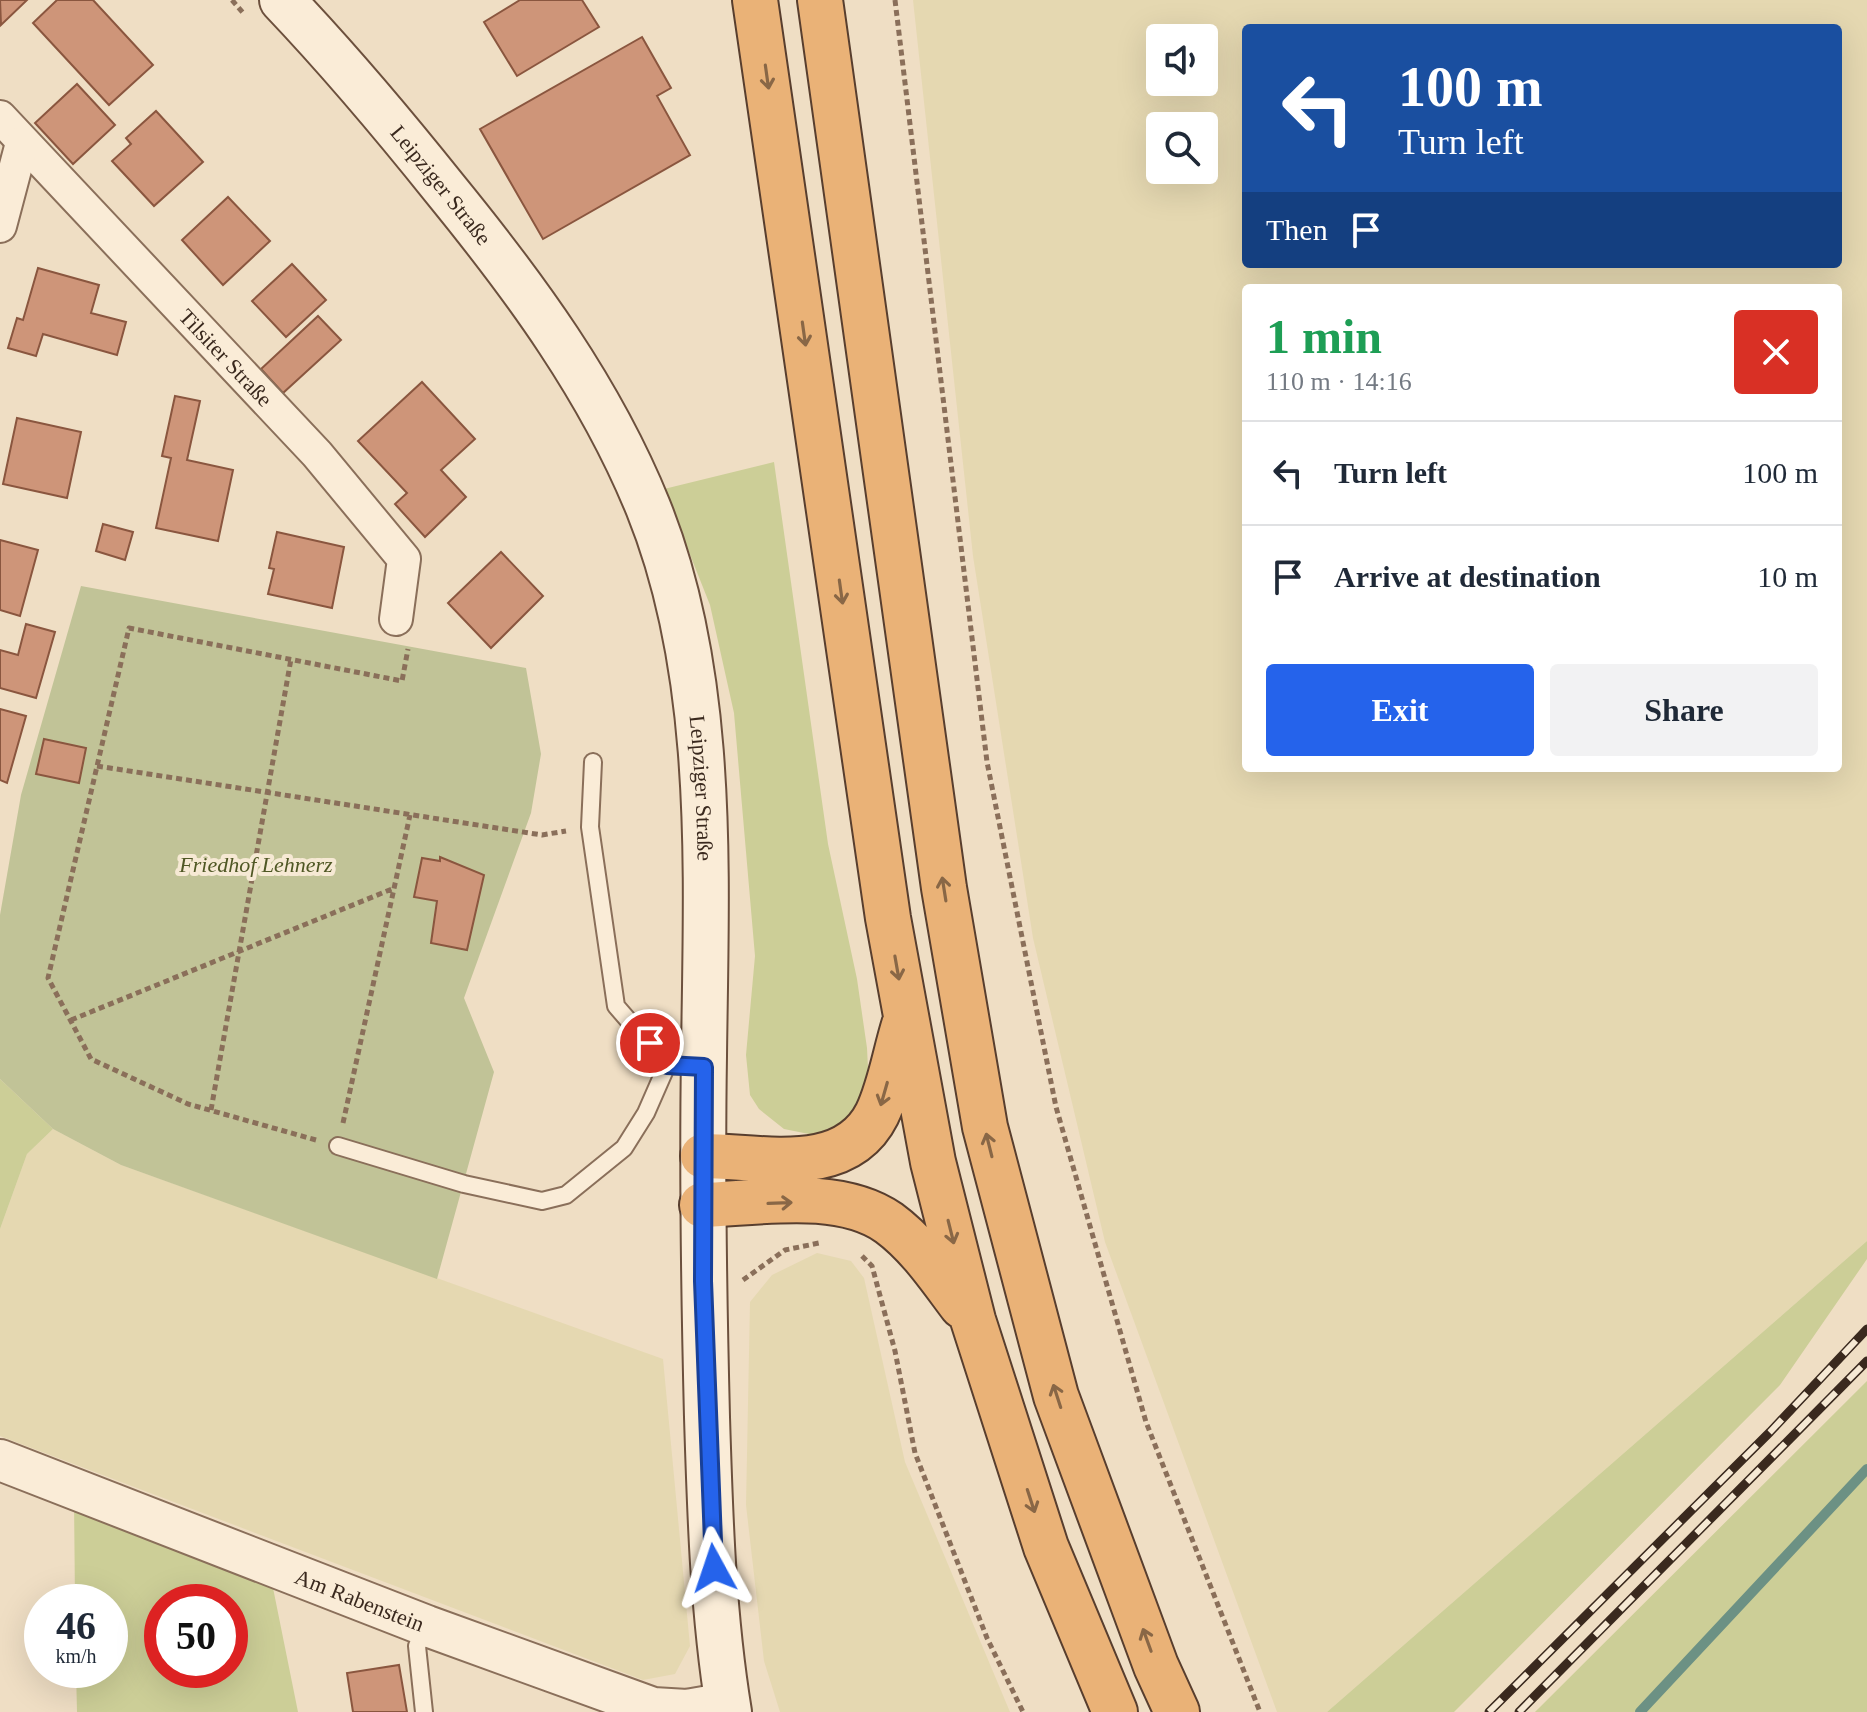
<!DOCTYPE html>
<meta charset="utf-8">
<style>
body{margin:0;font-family:"Times New Roman",serif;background:#f2f2f3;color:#1f2937;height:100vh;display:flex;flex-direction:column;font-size:30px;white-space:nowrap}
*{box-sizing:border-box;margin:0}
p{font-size:26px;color:#747a83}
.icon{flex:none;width:44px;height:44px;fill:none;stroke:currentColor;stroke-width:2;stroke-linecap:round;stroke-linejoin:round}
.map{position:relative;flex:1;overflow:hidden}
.drawer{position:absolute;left:1242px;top:284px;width:600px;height:488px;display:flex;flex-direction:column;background:#fff;border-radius:8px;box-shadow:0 8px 32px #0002}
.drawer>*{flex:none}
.guide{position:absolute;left:1242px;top:24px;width:600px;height:244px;border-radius:8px;box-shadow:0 8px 32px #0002;background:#1a4fa0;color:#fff;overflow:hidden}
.controls{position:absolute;left:1146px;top:24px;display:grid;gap:16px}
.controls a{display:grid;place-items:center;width:72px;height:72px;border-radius:8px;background:#fff;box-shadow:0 8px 32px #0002;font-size:40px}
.speed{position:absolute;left:24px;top:1584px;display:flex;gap:16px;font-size:40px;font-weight:700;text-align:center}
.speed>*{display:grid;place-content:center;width:104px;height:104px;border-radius:50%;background:#fff;box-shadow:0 8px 32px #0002;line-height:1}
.speed small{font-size:20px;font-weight:400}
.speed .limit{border:12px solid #d22;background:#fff;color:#111}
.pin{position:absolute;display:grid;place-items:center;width:68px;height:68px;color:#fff;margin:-34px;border:4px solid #fff;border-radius:50%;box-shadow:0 2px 8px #0007}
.me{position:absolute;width:88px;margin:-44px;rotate:355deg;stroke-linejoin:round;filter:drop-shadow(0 0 6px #0008)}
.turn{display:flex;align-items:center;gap:28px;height:168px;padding:0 24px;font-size:36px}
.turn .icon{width:104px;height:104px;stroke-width:2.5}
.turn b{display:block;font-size:56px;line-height:68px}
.then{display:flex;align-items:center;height:76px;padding:0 24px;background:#0003;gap:16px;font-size:30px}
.round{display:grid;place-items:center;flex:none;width:84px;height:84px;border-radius:8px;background:#f2f2f3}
.head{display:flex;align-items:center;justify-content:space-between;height:136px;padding:0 24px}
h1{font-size:48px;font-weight:700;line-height:60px;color:#1e9e55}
.action{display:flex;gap:16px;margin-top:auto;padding:16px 24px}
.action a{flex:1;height:92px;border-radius:8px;background:#2563eb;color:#fff;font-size:32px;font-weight:700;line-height:92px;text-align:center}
.action a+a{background:#f2f2f3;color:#1f2937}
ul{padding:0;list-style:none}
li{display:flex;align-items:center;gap:24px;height:104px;padding:0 24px;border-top:2px solid #e0e1e3}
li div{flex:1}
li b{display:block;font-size:30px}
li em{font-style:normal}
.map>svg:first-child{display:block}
</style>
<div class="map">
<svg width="1867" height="1712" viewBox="0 0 1867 1712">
<rect width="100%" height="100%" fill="#efdec4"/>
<path fill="#e5d8b1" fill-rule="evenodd" d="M913,0H1867V1241L1327,1712H1277L1105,1242L1033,938L973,556ZM1246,28H1838V264H1246ZM1160,38H1204V82H1160ZM1160,126H1204V170H1160ZM1246,288H1838V768H1246Z
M53,1129L121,1165L663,1359L690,1646L675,1674L643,1680L0,1436V1229L27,1154Z
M817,1253L851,1261L864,1278L905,1462L1010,1712H780L764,1661L746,1505L750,1302L772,1275Z"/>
<path fill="#ccce97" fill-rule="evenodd" d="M774,462L828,844L857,979L867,1048L868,1068L860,1104L847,1120L814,1135L784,1129L759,1109L750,1095L746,1055L755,956L734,713L710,605L664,489Z
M0,1079L53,1129L27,1154L0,1229Z
M1867,1241V1259L1780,1385L1454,1712H1327Z
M1867,1381V1712H1535Z
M74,1500L271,1578L298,1712H77L76,1670H110V1602H75ZM162,1602H230V1670H162Z"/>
<path fill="#c1c397" d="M81,586L526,668L541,754L531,813L464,998L494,1072L437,1279L121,1165L53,1129L0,1079V915L21,795Z"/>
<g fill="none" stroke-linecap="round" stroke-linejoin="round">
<path stroke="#6c9184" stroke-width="10" d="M1640,1712L1867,1469"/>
</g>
<path fill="#ce9579" stroke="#8a563f" stroke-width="2" d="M0,0H27L1,25Z
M57,0H93L153,65L109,105L33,23Z
M520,0H582L599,27L517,76L484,22Z
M642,37L671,88L657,96L690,155L543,239L480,129Z
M77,84L115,125L73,164L35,123Z
M156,111L203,162L154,206L112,161L131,144L126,138Z
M228,197L270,241L223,285L182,240Z
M292,264L326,300L286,337L252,301Z
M38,268L99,285L91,313L126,322L117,355L43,334L36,356L8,348L17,318L23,320Z
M318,316L341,340L283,393L261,369Z
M422,382L475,439L441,470L466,497L425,537L395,504L407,493L358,441Z
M175,396L200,401L187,460L233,470L218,541L156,528L171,458L162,456Z
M17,418L81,432L67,498L3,484Z
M103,524L133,532L125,560L96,551Z
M277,532L344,547L332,608L268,594L274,569L269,568Z
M0,540L38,550L20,616L0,610Z
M501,552L543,596L491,648L448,603Z
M26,624L55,632L36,698L0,688V650L18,655Z
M0,709L26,716L7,783L0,780Z
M44,739L86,748L79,783L36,774Z
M440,857L484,875L467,950L431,943L437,901L414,897L422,858L440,861Z
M399,1665L407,1712H353L347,1673Z"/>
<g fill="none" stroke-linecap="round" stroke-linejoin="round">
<defs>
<path id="service" d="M593,762L590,827L616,1006L667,1065L702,1067
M338,1146L464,1184L542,1201L566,1195L624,1148L646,1113L667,1065
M424,1712L417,1646L426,1627"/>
<g id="minor">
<path id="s1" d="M0,117L317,454L404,559L396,619"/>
<path d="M0,226L22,143"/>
</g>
<g id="tertiary">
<path id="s2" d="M0,1460L427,1626L653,1708L687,1710L727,1703"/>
</g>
<g id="secondary">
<path id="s3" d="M282,0C340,61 393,124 445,189C525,287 600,389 648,507C717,677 706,877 704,1056C702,1177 704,1297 707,1417C710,1515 713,1615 729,1712"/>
</g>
<path id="trunk" d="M755,0L888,918L933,1162L973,1320L1046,1547L1115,1712
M820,0L944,888L985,1127L1056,1396L1156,1666L1177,1712
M703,1156C761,1156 845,1178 877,1114C890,1087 895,1054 904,1025
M702,1205C760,1203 839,1188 889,1223C919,1245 940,1277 962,1306"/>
</defs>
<use href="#service" stroke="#8a6f5a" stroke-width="20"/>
<use href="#minor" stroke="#8a6f5a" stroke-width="36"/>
<use href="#tertiary" stroke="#8a6f5a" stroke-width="44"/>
<use href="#secondary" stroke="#6c503d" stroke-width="48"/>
<use href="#trunk" stroke="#583e2e" stroke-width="48"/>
<path stroke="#8a6f5a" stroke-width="5" stroke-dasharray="6 4" stroke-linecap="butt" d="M232,0L244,14
M895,0L987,762L1056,1107L1146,1422L1260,1712
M97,766L542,835L566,831
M71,1020L392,889
M211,1110L291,659
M343,1123L410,815
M316,1140L188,1104L91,1059L48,978L129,628L402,681L408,649
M862,1256L872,1266L895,1351L915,1453L987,1638L1023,1712
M743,1280L785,1250L819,1243"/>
<use href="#service" stroke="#faecd7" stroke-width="16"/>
<use href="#minor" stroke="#faecd7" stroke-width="32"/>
<use href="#tertiary" stroke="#faecd7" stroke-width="40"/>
<use href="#secondary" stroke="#faecd7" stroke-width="44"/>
<use href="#trunk" stroke="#eab277" stroke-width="44"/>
<defs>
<path id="rail" d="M1489,1712L1770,1432L1867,1329
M1519,1712L1867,1361"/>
</defs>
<use href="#rail" stroke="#3a291e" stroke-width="9"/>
<use href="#rail" stroke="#f6e9d4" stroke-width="6" stroke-dasharray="18" stroke-linecap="butt"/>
</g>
<defs><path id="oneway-shaft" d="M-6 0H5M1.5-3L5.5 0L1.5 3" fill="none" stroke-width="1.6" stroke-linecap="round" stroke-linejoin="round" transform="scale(2)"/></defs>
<g stroke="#896746">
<use href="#oneway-shaft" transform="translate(767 77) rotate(82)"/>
<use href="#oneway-shaft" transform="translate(804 334) rotate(82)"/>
<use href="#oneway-shaft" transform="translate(841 592) rotate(82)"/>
<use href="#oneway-shaft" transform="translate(944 889) rotate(-99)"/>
<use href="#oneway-shaft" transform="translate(897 968) rotate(80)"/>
<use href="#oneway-shaft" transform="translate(884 1094) rotate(106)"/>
<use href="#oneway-shaft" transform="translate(989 1145) rotate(-104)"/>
<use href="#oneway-shaft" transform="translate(780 1203) rotate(-2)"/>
<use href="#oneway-shaft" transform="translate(951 1232) rotate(76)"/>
<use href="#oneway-shaft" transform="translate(1057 1396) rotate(-108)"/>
<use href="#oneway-shaft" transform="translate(1031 1501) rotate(72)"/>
<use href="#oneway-shaft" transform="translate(1147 1640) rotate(-110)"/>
</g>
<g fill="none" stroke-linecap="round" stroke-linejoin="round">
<defs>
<path id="route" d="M650,1043L667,1065L704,1067L703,1281L714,1568"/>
</defs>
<use href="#route" stroke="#184099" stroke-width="20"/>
<use href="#route" stroke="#2563eb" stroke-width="14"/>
</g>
<g text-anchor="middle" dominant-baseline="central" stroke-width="8" stroke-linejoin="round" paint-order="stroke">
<g font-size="22" fill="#3a291e" stroke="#f6e9d4">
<text stroke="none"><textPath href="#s3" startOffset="244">Leipziger Straße</textPath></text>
<text stroke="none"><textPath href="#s1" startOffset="330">Tilsiter Straße</textPath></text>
<text stroke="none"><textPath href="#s3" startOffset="916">Leipziger Straße</textPath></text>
<text stroke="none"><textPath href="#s2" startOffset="386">Am Rabenstein</textPath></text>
</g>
<g font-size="22" font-style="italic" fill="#4f5724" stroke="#f6e9d4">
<text x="256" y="864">Friedhof Lehnerz</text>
</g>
</g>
</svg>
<div class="controls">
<a><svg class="icon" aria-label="sound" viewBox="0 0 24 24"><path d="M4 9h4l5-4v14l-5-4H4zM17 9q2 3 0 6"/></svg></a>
<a><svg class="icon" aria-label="search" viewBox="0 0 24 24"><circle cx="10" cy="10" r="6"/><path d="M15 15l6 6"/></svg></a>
</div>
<div class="speed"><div>46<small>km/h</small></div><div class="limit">50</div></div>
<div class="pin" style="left:650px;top:1043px;background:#d93025"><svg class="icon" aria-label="arrive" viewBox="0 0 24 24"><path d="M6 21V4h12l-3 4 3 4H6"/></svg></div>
<svg class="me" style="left:714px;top:1568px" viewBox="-20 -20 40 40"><path d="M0-17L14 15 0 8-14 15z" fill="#2563eb" stroke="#fff" stroke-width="4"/></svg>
<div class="guide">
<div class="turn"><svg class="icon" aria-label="left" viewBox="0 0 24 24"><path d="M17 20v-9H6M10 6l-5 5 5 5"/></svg><div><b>100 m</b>Turn left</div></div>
<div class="then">Then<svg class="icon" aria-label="arrive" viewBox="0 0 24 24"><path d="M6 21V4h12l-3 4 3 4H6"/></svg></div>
</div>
<section class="drawer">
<div class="head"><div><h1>1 min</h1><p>110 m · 14:16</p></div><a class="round" style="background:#d93025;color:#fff"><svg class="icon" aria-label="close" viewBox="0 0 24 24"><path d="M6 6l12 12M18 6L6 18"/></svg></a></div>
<ul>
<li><svg class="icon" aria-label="left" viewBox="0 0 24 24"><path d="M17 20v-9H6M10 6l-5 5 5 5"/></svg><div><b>Turn left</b></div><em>100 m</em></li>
<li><svg class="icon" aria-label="arrive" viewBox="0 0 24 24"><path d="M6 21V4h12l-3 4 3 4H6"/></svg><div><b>Arrive at destination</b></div><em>10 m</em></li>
</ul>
<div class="action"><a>Exit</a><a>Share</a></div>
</section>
</div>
